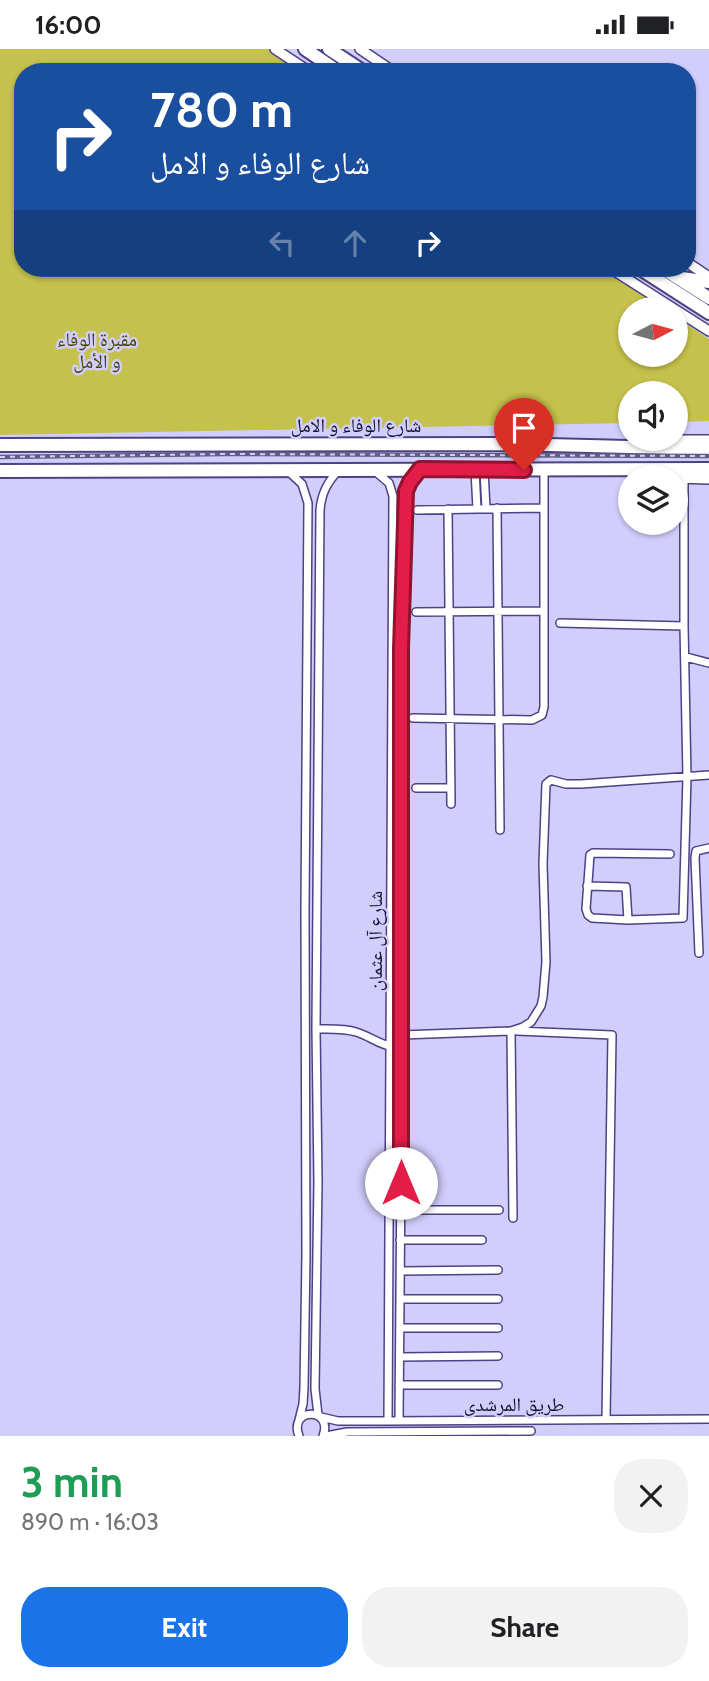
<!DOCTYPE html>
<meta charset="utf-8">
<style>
body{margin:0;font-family:Cabin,"Noto Naskh Arabic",sans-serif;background:#f2f2f2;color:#202124;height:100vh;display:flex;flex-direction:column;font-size:26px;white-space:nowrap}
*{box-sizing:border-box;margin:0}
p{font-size:23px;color:#757577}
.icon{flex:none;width:38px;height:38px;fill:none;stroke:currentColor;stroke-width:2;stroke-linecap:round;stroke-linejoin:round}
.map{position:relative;height:1387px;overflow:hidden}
.drawer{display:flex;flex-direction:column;background:#fff;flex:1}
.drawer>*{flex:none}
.top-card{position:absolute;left:14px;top:14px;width:682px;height:214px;border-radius:28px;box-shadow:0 2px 5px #0004;background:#1a4fa0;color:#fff;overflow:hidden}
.needle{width:46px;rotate:84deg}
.tools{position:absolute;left:618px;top:248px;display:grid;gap:14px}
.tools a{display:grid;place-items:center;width:70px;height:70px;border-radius:50%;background:#fff;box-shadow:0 2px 5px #0004;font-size:35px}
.pin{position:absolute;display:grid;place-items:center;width:60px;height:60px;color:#fff;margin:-72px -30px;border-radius:50% 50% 50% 0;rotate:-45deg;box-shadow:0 0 7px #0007}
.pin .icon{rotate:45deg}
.me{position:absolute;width:77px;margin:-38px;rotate:0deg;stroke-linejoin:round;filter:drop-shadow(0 0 5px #0008)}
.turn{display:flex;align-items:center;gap:24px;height:147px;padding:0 21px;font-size:32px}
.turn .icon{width:91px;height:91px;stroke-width:2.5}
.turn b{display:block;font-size:49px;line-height:60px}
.lanes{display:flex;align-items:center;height:66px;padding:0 21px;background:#0003;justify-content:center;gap:35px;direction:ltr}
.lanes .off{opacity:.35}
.round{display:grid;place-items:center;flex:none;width:74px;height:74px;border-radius:28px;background:#f2f2f2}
.headline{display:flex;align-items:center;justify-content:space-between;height:119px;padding:0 21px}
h1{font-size:42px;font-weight:800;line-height:52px;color:#1e9e55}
.cta{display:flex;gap:14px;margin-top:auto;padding:14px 21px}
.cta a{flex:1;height:80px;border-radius:28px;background:#1a73e8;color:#fff;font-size:28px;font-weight:800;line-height:80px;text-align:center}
.cta a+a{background:#f2f2f2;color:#202124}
.status{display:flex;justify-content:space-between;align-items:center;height:49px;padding:0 35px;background:#fff;direction:ltr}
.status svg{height:19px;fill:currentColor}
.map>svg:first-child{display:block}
</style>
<div class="status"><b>16:00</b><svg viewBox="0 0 49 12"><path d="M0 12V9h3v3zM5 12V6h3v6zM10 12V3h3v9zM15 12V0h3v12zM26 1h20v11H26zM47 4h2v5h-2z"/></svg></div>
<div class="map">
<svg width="709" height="1387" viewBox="0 0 709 1387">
<rect width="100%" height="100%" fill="#d1cefc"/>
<path fill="#c4c14c" d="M0,0H268L303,23H23V219H601L665,261H630V306H676V268L709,290V372L676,373V345H630V374L0,386Z"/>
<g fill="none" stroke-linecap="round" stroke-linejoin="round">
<defs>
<path id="minor" d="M475,421L477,460
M484,421L486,460
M288,422L302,435L308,454L305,860L306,1206L304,1339L303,1355L299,1371
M376,423L389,434L393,447L388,1372
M497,459L500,781
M448,460L451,755
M417,461L543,459
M416,563L544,562
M560,574L684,577
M686,608L709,614
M413,669L532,671L542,666L544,658V421
M416,739H451
M670,805L593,804L590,806L586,860L588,866L592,869L628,871L683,869L687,728L684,577V429
M587,837L626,838L628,871
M699,904L695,809L696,802L709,799
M316,980C329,980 344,979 356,983C370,987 379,996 394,998
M511,982L513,1169
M517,982L612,986L606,1370
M402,986L511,982L523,978L531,973L541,957L543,948L546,913L543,815L546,735L551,731L566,735H581L709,726
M401,1161H499
M400,1191H482
M400,1222L498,1221
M400,1250H498
M400,1279H498
M400,1308L498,1307
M399,1336H498
M318,1366L315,1340L318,1133L316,980L320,462C321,445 327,433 339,421
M321,1368L338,1372H388L709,1370
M399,1372L402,998L401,600L405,448L410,433L419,421
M299,1387C288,1358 334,1358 323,1387
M326,1387L347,1383L531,1382"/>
<path id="tertiary" d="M275,0L310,23
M360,0L394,23
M688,214L709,228
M610,219L709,282
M643,399L649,393L653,391H709
M633,420L643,427L672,429
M676,429L709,430"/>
<path id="primary" d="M305,0L339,23
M329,0L364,23
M639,219L709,264
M662,219L709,249
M682,229L709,233
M0,396L503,395L709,400
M0,422L709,420"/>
</defs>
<use href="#minor" stroke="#4c4284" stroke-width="10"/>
<use href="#tertiary" stroke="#4c4284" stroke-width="12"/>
<use href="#primary" stroke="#4c4284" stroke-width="16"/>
<use href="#minor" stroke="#fff" stroke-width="7"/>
<use href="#tertiary" stroke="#fff" stroke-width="9"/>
<use href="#primary" stroke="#fff" stroke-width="12"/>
<defs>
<path id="rail" d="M0,408L226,405L709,407"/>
</defs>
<use href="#rail" stroke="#615d80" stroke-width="4.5"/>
<use href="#rail" stroke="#d1cefc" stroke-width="2" stroke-dasharray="5" stroke-linecap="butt"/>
</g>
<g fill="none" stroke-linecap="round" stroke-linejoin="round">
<defs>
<path id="route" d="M401,1134V600L406,442L410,433L420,420L524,421"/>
</defs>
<use href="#route" stroke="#92132f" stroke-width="18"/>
<use href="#route" stroke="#e11d48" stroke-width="12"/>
</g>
<g text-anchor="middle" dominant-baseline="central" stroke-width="5" stroke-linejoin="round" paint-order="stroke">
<g font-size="19" fill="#434107" stroke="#d1cefc">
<text x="97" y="290">مقبرة الوفاء<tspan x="97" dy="22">و الأمل</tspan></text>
</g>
<g font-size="19" fill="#140f2b" stroke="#d1cefc">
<text x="356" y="376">شارع الوفاء و الامل</text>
<text transform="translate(375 892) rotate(-90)">شارع آل عثمان</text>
<text x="514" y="1355">طريق المرشدى</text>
</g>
</g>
</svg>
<div class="tools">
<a><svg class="needle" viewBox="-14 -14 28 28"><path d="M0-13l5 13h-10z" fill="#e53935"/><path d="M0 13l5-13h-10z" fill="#757577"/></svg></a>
<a><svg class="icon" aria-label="sound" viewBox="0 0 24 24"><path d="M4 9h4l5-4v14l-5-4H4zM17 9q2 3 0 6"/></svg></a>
<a><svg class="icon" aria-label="layers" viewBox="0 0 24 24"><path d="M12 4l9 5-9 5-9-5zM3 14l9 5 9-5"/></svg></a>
</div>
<div class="pin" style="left:524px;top:421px;background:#d93025"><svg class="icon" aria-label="arrive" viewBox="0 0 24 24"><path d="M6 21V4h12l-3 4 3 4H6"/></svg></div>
<svg class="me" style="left:401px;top:1134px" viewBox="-20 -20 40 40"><circle r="19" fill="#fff"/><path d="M0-13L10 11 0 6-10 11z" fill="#e11d48"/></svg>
<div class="top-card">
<div class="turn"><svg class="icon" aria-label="right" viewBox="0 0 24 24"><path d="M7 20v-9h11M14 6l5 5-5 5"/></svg><div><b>780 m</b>شارع الوفاء و الامل</div></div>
<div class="lanes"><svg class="icon off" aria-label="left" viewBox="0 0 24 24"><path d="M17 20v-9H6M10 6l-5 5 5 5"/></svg><svg class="icon off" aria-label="ahead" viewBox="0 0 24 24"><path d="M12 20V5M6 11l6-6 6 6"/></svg><svg class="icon" aria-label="right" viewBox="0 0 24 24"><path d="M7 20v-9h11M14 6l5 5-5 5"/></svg></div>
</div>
</div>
<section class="drawer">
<div class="headline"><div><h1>3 min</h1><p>890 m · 16:03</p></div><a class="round"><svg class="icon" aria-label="close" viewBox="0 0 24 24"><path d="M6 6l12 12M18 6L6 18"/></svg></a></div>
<div class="cta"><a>Exit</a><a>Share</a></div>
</section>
